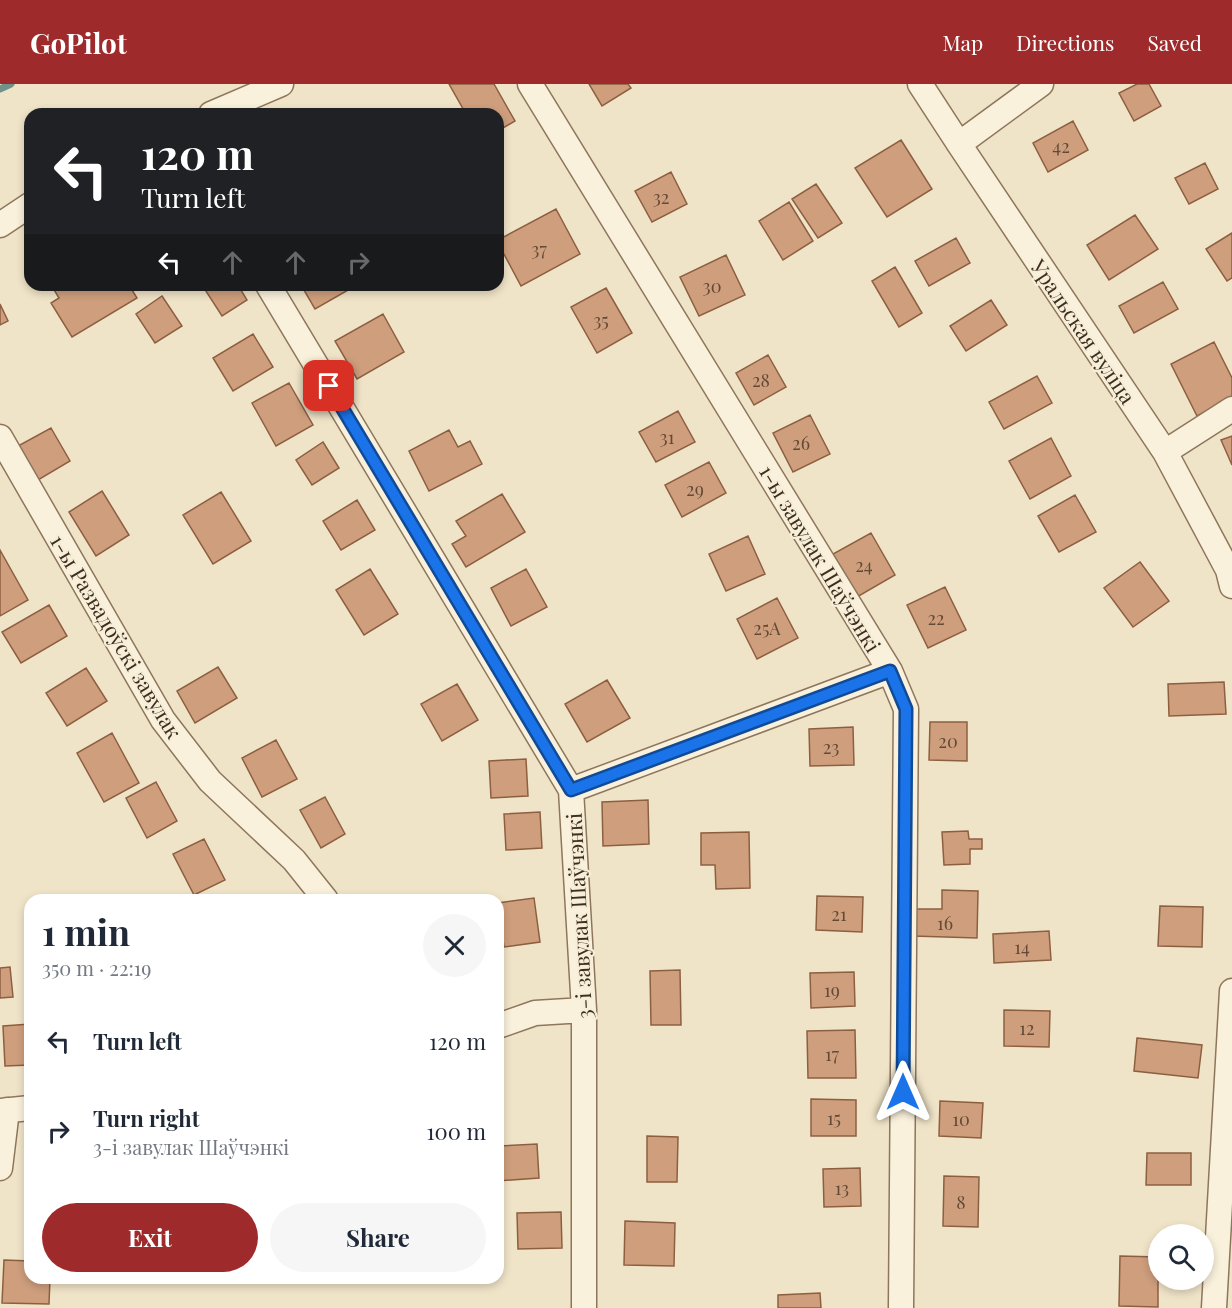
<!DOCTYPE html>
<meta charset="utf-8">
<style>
body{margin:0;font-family:"Playfair Display",serif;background:#f6f6f7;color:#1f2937;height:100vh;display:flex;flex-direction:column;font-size:22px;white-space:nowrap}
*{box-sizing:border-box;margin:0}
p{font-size:20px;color:#747a83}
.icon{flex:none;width:33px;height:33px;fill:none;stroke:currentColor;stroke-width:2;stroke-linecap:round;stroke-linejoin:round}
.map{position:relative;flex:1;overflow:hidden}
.details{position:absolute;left:24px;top:810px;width:480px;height:390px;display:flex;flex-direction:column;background:#fff;border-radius:18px;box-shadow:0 3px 9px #0003}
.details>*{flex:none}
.banner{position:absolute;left:24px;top:24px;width:480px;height:183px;border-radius:18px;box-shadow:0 3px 9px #0003;background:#202124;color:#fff;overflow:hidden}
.tools{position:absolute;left:1148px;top:1140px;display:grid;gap:12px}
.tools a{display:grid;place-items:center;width:66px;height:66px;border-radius:50%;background:#fff;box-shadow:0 3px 9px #0003;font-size:30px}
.pin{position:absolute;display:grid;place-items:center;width:51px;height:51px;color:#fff;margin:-26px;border-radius:12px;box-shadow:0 3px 9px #0006}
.me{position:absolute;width:66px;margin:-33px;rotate:0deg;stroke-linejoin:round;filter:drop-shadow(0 0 4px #0008)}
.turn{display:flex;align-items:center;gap:21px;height:126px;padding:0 18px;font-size:27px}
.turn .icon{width:78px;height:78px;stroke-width:2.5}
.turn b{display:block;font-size:42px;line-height:51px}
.lanes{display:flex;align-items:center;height:57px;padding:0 18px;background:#0003;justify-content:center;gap:30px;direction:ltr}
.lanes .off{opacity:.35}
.round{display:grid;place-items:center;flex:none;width:63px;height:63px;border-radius:32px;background:#f6f6f7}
.headline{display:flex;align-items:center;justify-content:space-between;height:102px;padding:0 18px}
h1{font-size:36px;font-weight:700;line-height:45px}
.cta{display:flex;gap:12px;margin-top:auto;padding:12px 18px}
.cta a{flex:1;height:69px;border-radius:36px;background:#9e2a2b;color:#fff;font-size:24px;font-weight:700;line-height:69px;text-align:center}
.cta a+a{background:#f6f6f7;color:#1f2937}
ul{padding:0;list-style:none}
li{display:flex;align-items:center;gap:18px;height:90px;padding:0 18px}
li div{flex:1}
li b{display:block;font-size:22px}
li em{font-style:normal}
header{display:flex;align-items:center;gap:36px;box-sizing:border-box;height:84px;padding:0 30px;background:#9e2a2b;color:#fff}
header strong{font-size:28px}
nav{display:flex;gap:33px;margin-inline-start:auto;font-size:21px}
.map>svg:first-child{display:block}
</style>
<header>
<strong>GoPilot</strong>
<nav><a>Map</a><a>Directions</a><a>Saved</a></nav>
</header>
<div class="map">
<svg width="1232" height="1224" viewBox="0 0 1232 1224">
<rect width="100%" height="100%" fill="#f0e4c8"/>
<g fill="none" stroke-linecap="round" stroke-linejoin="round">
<path stroke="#6f938a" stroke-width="7" d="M0,5L11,0"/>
</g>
<path fill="#cf9f7d" stroke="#8d5f41" stroke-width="1.5" d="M449,0H494L515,37L498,47V30H466Z
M589,0H628L631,4L602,22Z
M1137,0H1149L1161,22L1134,37L1119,9Z
M1073,37L1088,66L1048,88L1033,59Z
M901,56L932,105L887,133L855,84Z
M1205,79L1218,105L1189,120L1175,94Z
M671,88L687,120L652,138L635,107Z
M816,100L842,139L818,154L792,115Z
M789,118L813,157L783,176L759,137Z
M556,125L580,170L521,202L498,159V156Z
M1135,131L1158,165L1109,196L1087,161Z
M1232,149V194L1227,197L1206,165Z
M956,154L970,179L929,202L915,177Z
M726,171L745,211L699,232L680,193Z
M895,183L922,229L899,243L872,197Z
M1163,198L1178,225L1134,249L1119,222Z
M59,201H129L137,214L72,253L51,219L59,214L53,204Z
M202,201H238L247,216L222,232Z
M301,201H357L315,225Z
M606,204L632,249L597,269L571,223Z
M162,212L182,242L155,259L136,230Z
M991,216L1007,241L966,267L950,242Z
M0,220L8,237L0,241Z
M383,230L404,268L357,295L335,257Z
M253,250L273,283L233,307L213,274Z
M1214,258L1232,294V314L1197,332L1171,280Z
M768,271L786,303L754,321L736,289Z
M1037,292L1052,319L1004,345L989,318Z
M289,299L313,341L276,362L252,319Z
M678,327L695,358L656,378L639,348Z
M810,331L830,370L793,388L773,349Z
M51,344L70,377L38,396L18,362Z
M449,346L458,363L470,357L482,380L429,407L409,367Z
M1232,352V381L1221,356Z
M1051,354L1071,392L1030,415L1009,377Z
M323,358L339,384L312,401L296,376Z
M709,378L726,409L682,433L665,401Z
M102,407L129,451L96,472L69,428Z
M221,408L251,457L213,480L183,431Z
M502,410L525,448L466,483L452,460L466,452L456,437Z
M1075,411L1096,448L1059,468L1038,432Z
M357,416L375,446L341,466L323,437Z
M871,449L895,491L857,513L833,470Z
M748,452L765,490L726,507L709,470Z
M0,466L28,516L0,532Z
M1140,478L1169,517L1133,543L1104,504Z
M370,485L398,530L364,551L336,506Z
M526,485L547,523L511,542L491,504Z
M945,503L966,546L928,564L907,521Z
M777,514L798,554L757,575L737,535Z
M49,521L67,552L21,579L2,548Z
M218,583L237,614L195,639L177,607Z
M86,584L107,617L67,642L46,609Z
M607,596L630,634L587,658L565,620Z
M1224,598L1226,630L1169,632L1168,600Z
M457,600L478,636L442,657L421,620Z
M930,638H967V677L929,676Z
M853,643L854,681L810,682L809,645Z
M112,649L139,699L104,718L77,669Z
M276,656L297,695L262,713L242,674Z
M526,675L528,712L491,714L489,677Z
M156,698L177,737L147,754L126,714Z
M325,713L345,750L321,764L300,726Z
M648,716L649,760L603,762L602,718Z
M540,728L542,764L506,766L504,730Z
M968,747L969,755H982V765H970V780L944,781L942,748Z
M749,748L750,804L716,805L715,781H701V749Z
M204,755L225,796L194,811L173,770Z
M942,806L978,807L977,854L913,852V825H942Z
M817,812L863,813L862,848L816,846Z
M534,814L540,858L504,863L498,819Z
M1160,822L1203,823L1202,863L1158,862Z
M1049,847L1051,876L994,879L993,850Z
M10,883L13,913L0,914V884Z
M680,886L681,941H651L650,887Z
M854,888L855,922L811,924L810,889Z
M1004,926L1050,927L1049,963L1004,962Z
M30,940V981L5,982L3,942Z
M855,946L856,994H808L807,947Z
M1137,954L1202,961L1198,994L1134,987Z
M811,1015L856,1016V1052H811Z
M940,1017L983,1019L981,1054L939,1052Z
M647,1052L678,1053L677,1098H647Z
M537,1060L539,1094L498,1097V1062Z
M1147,1069H1191V1101H1146Z
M860,1084L861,1122L824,1123L823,1085Z
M944,1092L979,1093L978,1143L943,1142Z
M561,1128L562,1164L518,1165L517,1129Z
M625,1137L675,1139L674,1182L624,1181Z
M1120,1172L1158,1173V1223L1119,1222Z
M4,1176L30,1177V1194H50L49,1220L2,1219Z
M820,1209L821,1224H778V1211Z"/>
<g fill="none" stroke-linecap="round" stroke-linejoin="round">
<defs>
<path id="minor" d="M530,0L890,587L906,625L901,1224
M920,0L959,60L1165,368L1228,486L1232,502
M211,30L281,0
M959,60L1041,0
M0,141L30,121
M268,201L571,706L584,926V1224
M0,353L163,636L210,697L294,776L326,816
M1165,368L1232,325
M571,706L890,587
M498,942L535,929L584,926
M0,1027L30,1024
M0,1084L7,1026
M1214,1224L1232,907"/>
</defs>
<use href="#minor" stroke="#8d765c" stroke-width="27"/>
<use href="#minor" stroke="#faf1dc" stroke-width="24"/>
</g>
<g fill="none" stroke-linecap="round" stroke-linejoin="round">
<defs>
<path id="route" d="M329,302L571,706L890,587L906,625L903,1008"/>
</defs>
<use href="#route" stroke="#114b97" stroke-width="15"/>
<use href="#route" stroke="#1a73e8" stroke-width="10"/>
</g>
<g text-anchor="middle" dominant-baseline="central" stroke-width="4.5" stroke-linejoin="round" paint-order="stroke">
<g font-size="18" fill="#624a37">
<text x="1061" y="62">42</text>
<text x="661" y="113">32</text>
<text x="539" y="165">37</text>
<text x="712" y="202">30</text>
<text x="601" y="236">35</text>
<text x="761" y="296">28</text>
<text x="667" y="353">31</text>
<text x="801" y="359">26</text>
<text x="695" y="405">29</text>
<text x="864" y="481">24</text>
<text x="936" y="534">22</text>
<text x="767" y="544">25А</text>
<text x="948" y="657">20</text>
<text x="831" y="663">23</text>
<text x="839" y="830">21</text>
<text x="945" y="839">16</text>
<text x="1022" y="863">14</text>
<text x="832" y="906">19</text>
<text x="1027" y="944">12</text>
<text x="832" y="970">17</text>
<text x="834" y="1034">15</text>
<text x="961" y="1035">10</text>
<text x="842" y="1104">13</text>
<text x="961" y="1118">8</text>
</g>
<g font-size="21" fill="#3d2e20" stroke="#f7eed8">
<text transform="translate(1084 247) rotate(56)">Уральская вуліца</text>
<text transform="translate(821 474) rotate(59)">1-ы завулак Шаўчэнкі</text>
<text transform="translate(117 552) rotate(59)">1-ы Развадоўскі завулак</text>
<text transform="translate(578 832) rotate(-93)">3-і завулак Шаўчэнкі</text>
</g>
</g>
</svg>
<div class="tools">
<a><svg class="icon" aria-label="search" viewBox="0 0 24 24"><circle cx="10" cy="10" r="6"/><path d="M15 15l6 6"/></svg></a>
</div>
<div class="pin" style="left:329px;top:302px;background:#d93025"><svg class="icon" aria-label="arrive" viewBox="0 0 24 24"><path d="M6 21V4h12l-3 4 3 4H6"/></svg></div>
<svg class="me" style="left:903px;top:1008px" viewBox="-20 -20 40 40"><path d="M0-17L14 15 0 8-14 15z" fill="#1a73e8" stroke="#fff" stroke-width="4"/></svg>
<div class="banner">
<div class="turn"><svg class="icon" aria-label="left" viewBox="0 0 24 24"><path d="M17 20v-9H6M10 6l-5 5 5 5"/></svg><div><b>120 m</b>Turn left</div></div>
<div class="lanes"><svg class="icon" aria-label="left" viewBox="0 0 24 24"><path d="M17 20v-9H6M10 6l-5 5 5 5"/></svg><svg class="icon off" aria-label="ahead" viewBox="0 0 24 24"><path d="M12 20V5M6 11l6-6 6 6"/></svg><svg class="icon off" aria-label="ahead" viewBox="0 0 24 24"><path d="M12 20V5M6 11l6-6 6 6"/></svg><svg class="icon off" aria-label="right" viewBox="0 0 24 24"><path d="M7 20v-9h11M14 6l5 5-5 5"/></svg></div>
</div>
<section class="details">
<div class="headline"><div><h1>1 min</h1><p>350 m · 22:19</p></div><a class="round"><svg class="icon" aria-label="close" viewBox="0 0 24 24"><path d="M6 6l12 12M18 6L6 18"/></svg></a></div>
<ul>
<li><svg class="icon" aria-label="left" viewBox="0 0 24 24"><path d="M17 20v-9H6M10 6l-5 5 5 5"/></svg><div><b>Turn left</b></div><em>120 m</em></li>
<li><svg class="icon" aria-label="right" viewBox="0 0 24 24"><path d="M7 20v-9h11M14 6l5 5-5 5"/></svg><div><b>Turn right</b><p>3-і завулак Шаўчэнкі</p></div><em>100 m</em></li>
</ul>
<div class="cta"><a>Exit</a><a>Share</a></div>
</section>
</div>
